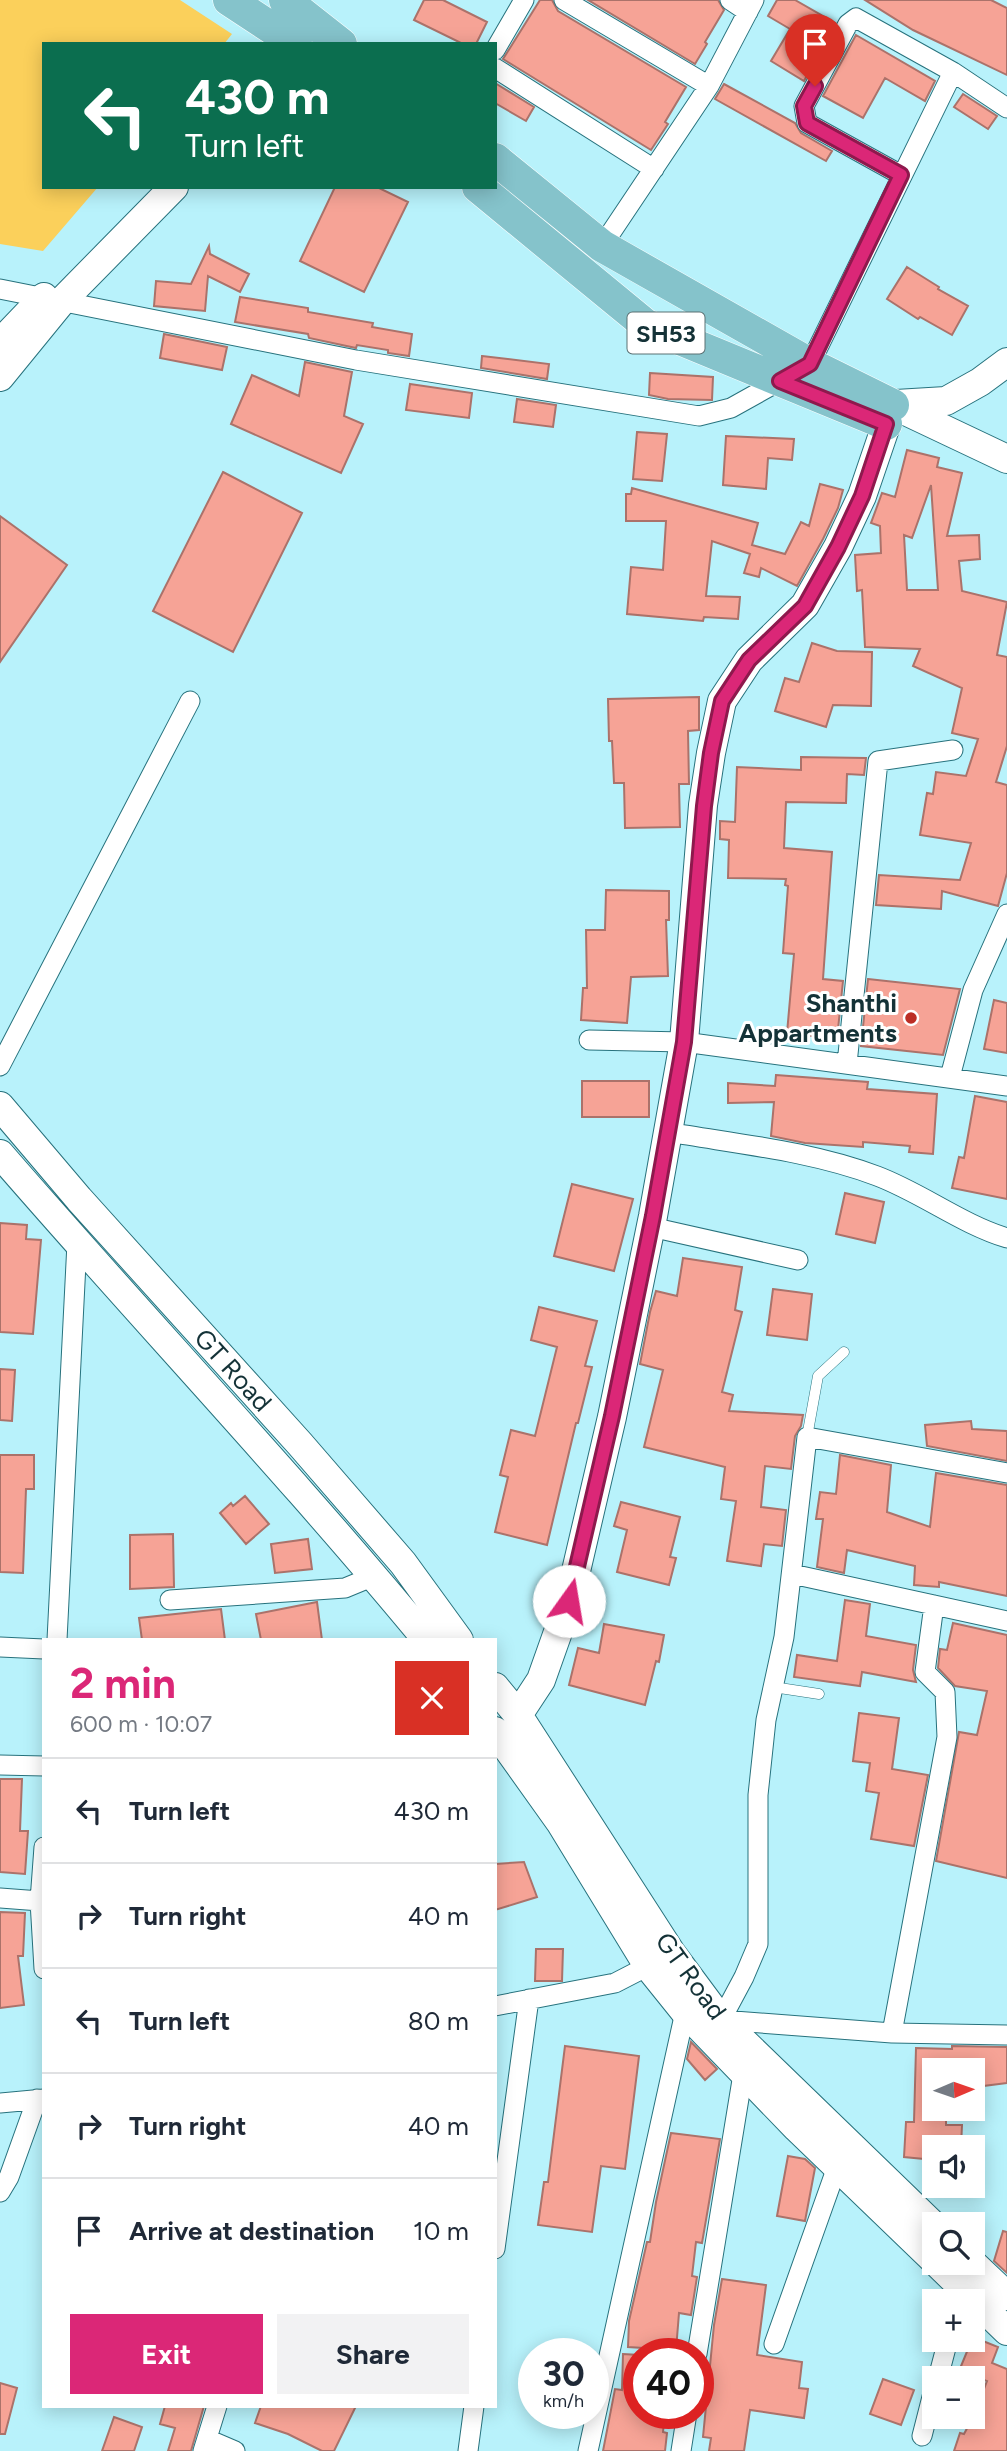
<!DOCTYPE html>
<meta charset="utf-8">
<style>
body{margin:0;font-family:Figtree,sans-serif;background:#f2f2f3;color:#1f2937;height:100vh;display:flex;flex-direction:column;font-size:26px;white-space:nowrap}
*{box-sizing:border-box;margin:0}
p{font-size:23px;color:#747a83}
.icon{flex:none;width:38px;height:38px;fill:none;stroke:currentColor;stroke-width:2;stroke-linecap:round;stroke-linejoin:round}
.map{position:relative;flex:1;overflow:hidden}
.side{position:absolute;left:42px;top:1638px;width:455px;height:770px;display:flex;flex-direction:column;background:#fff;border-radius:0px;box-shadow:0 4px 18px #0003}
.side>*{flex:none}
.top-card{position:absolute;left:42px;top:42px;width:455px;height:147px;border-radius:0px;box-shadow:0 4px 18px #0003;background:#0b6e4f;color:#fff;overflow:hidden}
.needle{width:46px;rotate:88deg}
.controls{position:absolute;left:922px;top:2058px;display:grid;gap:14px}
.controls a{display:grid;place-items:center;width:63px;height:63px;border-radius:0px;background:#fff;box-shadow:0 4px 18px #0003;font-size:35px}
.speed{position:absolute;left:518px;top:2338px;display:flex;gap:14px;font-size:35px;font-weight:700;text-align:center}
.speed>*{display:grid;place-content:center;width:91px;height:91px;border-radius:50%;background:#fff;box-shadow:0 4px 18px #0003;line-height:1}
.speed small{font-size:18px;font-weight:400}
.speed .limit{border:10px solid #d22;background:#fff;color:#111}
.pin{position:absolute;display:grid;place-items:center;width:60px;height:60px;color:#fff;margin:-72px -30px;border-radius:50% 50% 50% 0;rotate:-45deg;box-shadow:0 0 7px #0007}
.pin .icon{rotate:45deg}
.me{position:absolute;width:77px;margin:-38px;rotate:13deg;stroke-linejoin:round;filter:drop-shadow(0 0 5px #0008)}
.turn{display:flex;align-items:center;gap:24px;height:147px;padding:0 28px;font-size:32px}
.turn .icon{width:91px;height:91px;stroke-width:2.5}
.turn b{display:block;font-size:49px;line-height:60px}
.round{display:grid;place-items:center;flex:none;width:74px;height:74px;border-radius:0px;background:#f2f2f3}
.head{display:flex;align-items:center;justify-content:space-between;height:119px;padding:0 28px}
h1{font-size:42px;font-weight:700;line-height:52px;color:#db2777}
.button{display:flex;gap:14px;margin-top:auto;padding:14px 28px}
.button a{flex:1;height:80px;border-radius:0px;background:#db2777;color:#fff;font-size:28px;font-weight:700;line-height:80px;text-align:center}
.button a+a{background:#f2f2f3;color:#1f2937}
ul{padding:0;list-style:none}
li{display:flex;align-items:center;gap:21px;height:105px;padding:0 28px;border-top:2px solid #e0e1e3}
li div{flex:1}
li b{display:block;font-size:26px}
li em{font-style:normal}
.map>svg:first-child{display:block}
</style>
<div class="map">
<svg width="1007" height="2451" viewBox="0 0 1007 2451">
<rect width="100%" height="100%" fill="#b8f2fb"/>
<path fill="#fbd05b" d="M0,0H180L232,34L224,44H44V187H98L43,251L0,244Z"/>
<path fill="#f6a396" stroke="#ab726a" stroke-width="2" fill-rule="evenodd" d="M424,0H443L487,22L476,44H463L414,20Z
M540,0H552L558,11L686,87L665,122L668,124L651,150L503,59Z
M588,0H718L724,10L705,42L707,44L695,64Z
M777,0H795L835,23L804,81L771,61L790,29L768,16Z
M865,0H991L1007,8V75L913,30Z
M856,35L935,81L925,101L885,78L863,118L823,96Z
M495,83L534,107L526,121L495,103Z
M724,84L795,123L801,133L832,151L826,161L715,99Z
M963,94L997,116L988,129L954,107Z
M335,187H377L408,202L364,292L300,261Z
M209,246L210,254L249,274L240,292L208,276L205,311L154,306L156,281L191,284Z
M907,267L939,287L938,289L968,306L952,335L920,317L918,319L887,299Z
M240,297L308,308V312L373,323L372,327L412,334L409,356L388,353V350L357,345L356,348L309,338L308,334L235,322Z
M164,334L227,347L222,370L160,358Z
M482,356L549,364L547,379L481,368Z
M305,362L352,372L344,416L363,424L341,473L231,424L252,375L299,396Z
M650,373L713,377L712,400L668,399L649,395Z
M410,384L472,393L469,418L406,410Z
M517,399L556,405L553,427L514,422Z
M637,432L667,434L662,481L633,479Z
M726,436L794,439L792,460L768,458L766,489L723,485Z
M907,450L939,458L937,467L962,473L947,536L979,535L980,559L959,561L962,591L1007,602L997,655L1007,657V746L996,782L1007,785V873L998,906L942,891L941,909L876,905L879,875L960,880L971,843L920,835L927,793L933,794L936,772L966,776L978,739L952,733L962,688L913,666L920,649L865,647L862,590L857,591L855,555L881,553L880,526L871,523L882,493L895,497ZM931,485L938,590H907L904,535L912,538Z
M223,472L302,513L233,652L153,611Z
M820,484L843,490L838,508L823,539L797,586L761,568L759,577L744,573L750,554L712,541L706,596L740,597L738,619L704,617L703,621L627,614L631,567L663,570L666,521H626V494H631L632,488L758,523L752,545L785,554L801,522L809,526Z
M0,516L67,565L0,662Z
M812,643L837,651L872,652L871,706L833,705L826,727L775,711L785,678L799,682Z
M699,697V730L688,731L689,784H679L680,827L625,828L624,783H614L612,741H609L608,699Z
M801,757L866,758L864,775L847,774L846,803L786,802L784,848L832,852L823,979L843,981L837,1039L787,1033L794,954L783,953L788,886L785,885L786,879L728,878L729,840L720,839V821L735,822L737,767L801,770Z
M606,890L669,891V920H666L668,976L631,977L627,1023L581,1020L583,988H587L586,930H605Z
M868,979L960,989L943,1055L861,1046Z
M994,1000L1007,1003V1053L984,1049Z
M776,1075L868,1082L867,1089L937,1094L933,1154L909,1152L910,1146L863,1142V1147L805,1143L771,1136L774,1102L728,1103V1083L775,1086Z
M582,1081H649V1117H582Z
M975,1096L1007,1102V1199L952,1188L959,1157L964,1158Z
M572,1184L633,1199L614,1271L554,1256Z
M845,1193L884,1202L875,1243L836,1234Z
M0,1223L27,1225L26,1239L41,1240L33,1334L0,1332Z
M683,1258L742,1267L735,1310L742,1312L722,1392L733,1395L729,1411L803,1415L801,1426L795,1436L791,1469L765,1466L761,1507L786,1510L782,1546L764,1544L761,1566L727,1561L736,1501L721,1499L725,1467L644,1447L663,1370L640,1364L650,1312L656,1291L677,1296Z
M773,1289L812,1294L807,1340L767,1335Z
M539,1307L597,1321L585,1366L592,1367L578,1423H576L547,1545L495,1532L508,1477L500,1475L511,1430L535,1436L557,1347L531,1340Z
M0,1369L15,1370L12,1421L0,1420Z
M971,1421L972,1429L1007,1431V1461L927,1446L925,1425Z
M0,1455H34V1489H26L23,1573L0,1572Z
M840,1455L891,1465L887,1512L930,1527L936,1473L1007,1485V1596L939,1582V1587L914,1585L915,1566L847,1550L844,1573L817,1567L823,1519H816L820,1492L836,1494Z
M245,1496L269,1524L246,1544L220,1513L231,1503L233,1506Z
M621,1502L680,1517L670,1557L676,1558L669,1585L617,1572L627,1530L614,1526Z
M173,1534L174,1587L130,1589V1535Z
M308,1539L312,1569L275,1573L271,1544Z
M845,1600L870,1604L866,1636L916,1645L913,1670L916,1682L862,1672L860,1686L794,1677L797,1655L837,1661Z
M317,1602L322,1640H261L256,1614Z
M221,1609L225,1640H142L139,1618Z
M953,1623L1007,1635V1878L936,1861L959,1732L977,1735L987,1691L955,1686L938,1668L940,1649L947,1650Z
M604,1624L664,1635L659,1662L656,1661L645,1705L569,1685L578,1648L599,1653Z
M859,1713L899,1718L892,1769L928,1775L914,1846L871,1839L879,1793L866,1791L870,1763L853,1761Z
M0,1779H22L20,1831H28L25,1874L0,1872Z
M524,1862L537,1897L495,1910V1864Z
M0,1912L25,1913L23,1956H18L24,2005L0,2008Z
M536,1949H563L562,1981H535Z
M691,2042L717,2069L705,2080L687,2059Z
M565,2046L639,2056L625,2169L601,2166L592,2232L538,2225L544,2182H548Z
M952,2046L1007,2047V2083L975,2087V2070H934V2109H946V2125H962L961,2147H934V2160L904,2157L906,2122H914L916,2048L952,2049Z
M671,2133L720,2139L702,2243L696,2242L692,2276L697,2277L691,2315L679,2313L676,2350L628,2347L629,2321L647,2242H650L656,2202Z
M788,2156L805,2159L815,2168L805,2221L777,2216Z
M1003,2231L1007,2232V2273L994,2261Z
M722,2279L766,2285L757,2355L802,2362L799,2388L808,2389L804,2418L750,2410L744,2451H709L711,2438L703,2437L714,2325Z
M973,2337L998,2347L992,2363L1007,2369V2451H954L960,2433L964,2434L973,2417L987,2381L959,2371Z
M623,2354L639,2355V2413H665L663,2432L667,2433L665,2451H603L615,2389L622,2390Z
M883,2379L914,2390L901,2425L870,2414Z
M0,2383L17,2388L5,2434H0Z
M165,2406H204L191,2451H168L175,2428L160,2424Z
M261,2406H356L334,2451H322L288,2434L255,2423Z
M114,2417L142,2427L134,2451H102Z"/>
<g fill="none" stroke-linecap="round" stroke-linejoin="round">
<defs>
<path id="lane" d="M807,1437L818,1376L844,1352
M773,1687L819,1694"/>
<path id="street" d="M564,0L709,86
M730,0L748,12
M495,50L524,0
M495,68L654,169
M953,72L1007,108
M602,246L709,86L754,0
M0,289L356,360L699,416L731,408L810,364L953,72L856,18L848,24L804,106L807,123L901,175
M589,1040L684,1042L1007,1086
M847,1064L878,761L953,750
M0,1066L190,701
M950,1077L973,990L1007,914
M668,1132C737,1144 811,1151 877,1176C922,1193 961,1224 1007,1238
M651,1227L798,1260
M1007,1473L807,1437L784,1637L766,1720L758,1795V1944L744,1977L721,2020L892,2033L1007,2035
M792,1574L1007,1621
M170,1600L345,1588L374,1576
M57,1640L77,1243
M0,1647L44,1649
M0,1765L44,1766
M44,1847L40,1901L44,1969
M0,1898L40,1901
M495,2006L615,1983L648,1966
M892,2033L947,1737L945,1692L925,1672L934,1605
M0,2103L44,2099
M0,2192L9,2177L37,2099
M495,2249L529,1999
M774,2344L837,2167
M697,2354L743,2074
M938,2378L948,2340
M922,2436L934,2389
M207,2439L235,2451
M203,2451L217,2406
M468,2451L474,2406
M588,2451L685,2012
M681,2451L687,2413"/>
<path id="secondary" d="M0,343L44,297
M0,377L62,301L174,187
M896,404L946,401L980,382L1007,362
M893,405L1007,459
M0,1106L79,1199L300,1444L403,1563L459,1640
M0,1154C141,1317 290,1474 427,1640
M495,1687L518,1715L672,1954L721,2020L934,2226
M518,1715L541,1680L569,1601L612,1417L653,1216L684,1042L703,805L711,753L722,701L749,660L805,605L838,547L862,496L893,405
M495,1731L560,1822L648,1966L685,2012L797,2128L934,2260
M937,2263L1007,2331
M972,2263L1007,2296"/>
<path id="primary" d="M229,0L296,44
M285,0L341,44
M495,159L602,246L810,364L893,405
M478,187L646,325L886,424"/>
</defs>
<use href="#lane" stroke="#27727d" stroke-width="11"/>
<use href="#street" stroke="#27727d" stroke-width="21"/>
<use href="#secondary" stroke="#27727d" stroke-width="30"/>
<use href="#primary" stroke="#fff" stroke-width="33"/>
<use href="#lane" stroke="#fff" stroke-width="10"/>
<use href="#street" stroke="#fff" stroke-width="19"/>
<use href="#secondary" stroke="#fff" stroke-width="28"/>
<use href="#primary" stroke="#85c3cb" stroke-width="32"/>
</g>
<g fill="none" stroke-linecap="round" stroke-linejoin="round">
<defs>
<path id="route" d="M569,1601L612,1416L653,1216L684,1042L704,806L711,753L722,701L749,660L805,606L838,547L862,496L886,424L780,381L810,364L901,175L807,123L804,106L815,86"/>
</defs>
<use href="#route" stroke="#8e194d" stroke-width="18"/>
<use href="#route" stroke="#db2777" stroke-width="12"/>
</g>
<circle fill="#bc2e25" stroke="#fff" stroke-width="2.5" cx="911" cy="1018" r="7"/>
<g text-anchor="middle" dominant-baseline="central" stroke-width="6" stroke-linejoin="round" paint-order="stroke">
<rect fill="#fff" stroke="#5a7073" stroke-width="2" x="627.5" y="312.5" width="77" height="41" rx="5"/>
<g font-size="24" font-weight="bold" fill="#143237">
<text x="666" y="333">SH53</text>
</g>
<g font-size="26" font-weight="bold" fill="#143237" stroke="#fff" text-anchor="end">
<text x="897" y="1003">Shanthi<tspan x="897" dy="30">Appartments</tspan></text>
</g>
<g font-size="26" fill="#143237" stroke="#fff">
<text transform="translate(233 1370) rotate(48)">GT Road</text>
<text transform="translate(691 1976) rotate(54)">GT Road</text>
</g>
</g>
</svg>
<div class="controls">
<a><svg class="needle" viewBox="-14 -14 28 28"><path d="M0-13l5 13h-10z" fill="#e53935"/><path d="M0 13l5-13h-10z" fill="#747a83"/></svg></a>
<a><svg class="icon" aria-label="sound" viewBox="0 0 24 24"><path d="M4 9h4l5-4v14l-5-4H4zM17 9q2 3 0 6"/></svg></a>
<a><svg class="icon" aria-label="search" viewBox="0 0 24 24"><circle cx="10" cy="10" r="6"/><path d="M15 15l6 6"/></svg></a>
<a>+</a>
<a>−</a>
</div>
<div class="speed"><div>30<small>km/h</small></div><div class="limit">40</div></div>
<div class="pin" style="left:815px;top:86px;background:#d93025"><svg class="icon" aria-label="arrive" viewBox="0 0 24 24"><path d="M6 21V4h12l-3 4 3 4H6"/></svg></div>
<svg class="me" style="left:569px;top:1601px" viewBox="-20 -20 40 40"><circle r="19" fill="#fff"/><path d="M0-13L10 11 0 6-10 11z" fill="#db2777"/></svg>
<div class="top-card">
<div class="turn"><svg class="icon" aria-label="left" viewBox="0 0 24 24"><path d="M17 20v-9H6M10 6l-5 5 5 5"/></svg><div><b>430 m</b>Turn left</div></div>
</div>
<section class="side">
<div class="head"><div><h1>2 min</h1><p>600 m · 10:07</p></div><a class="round" style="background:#d93025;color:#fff"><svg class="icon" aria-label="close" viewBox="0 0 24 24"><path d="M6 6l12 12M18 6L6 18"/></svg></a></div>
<ul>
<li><svg class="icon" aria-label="left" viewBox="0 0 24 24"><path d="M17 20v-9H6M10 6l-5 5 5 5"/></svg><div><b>Turn left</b></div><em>430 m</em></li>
<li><svg class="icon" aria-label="right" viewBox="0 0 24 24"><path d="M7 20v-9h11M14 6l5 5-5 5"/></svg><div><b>Turn right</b></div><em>40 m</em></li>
<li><svg class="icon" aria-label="left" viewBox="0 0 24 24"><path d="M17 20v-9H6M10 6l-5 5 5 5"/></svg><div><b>Turn left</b></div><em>80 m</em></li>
<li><svg class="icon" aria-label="right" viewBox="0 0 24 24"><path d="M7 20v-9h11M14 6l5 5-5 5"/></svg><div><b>Turn right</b></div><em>40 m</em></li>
<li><svg class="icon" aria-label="arrive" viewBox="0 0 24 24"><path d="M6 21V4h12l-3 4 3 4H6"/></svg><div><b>Arrive at destination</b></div><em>10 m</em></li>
</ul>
<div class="button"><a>Exit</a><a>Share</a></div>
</section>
</div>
